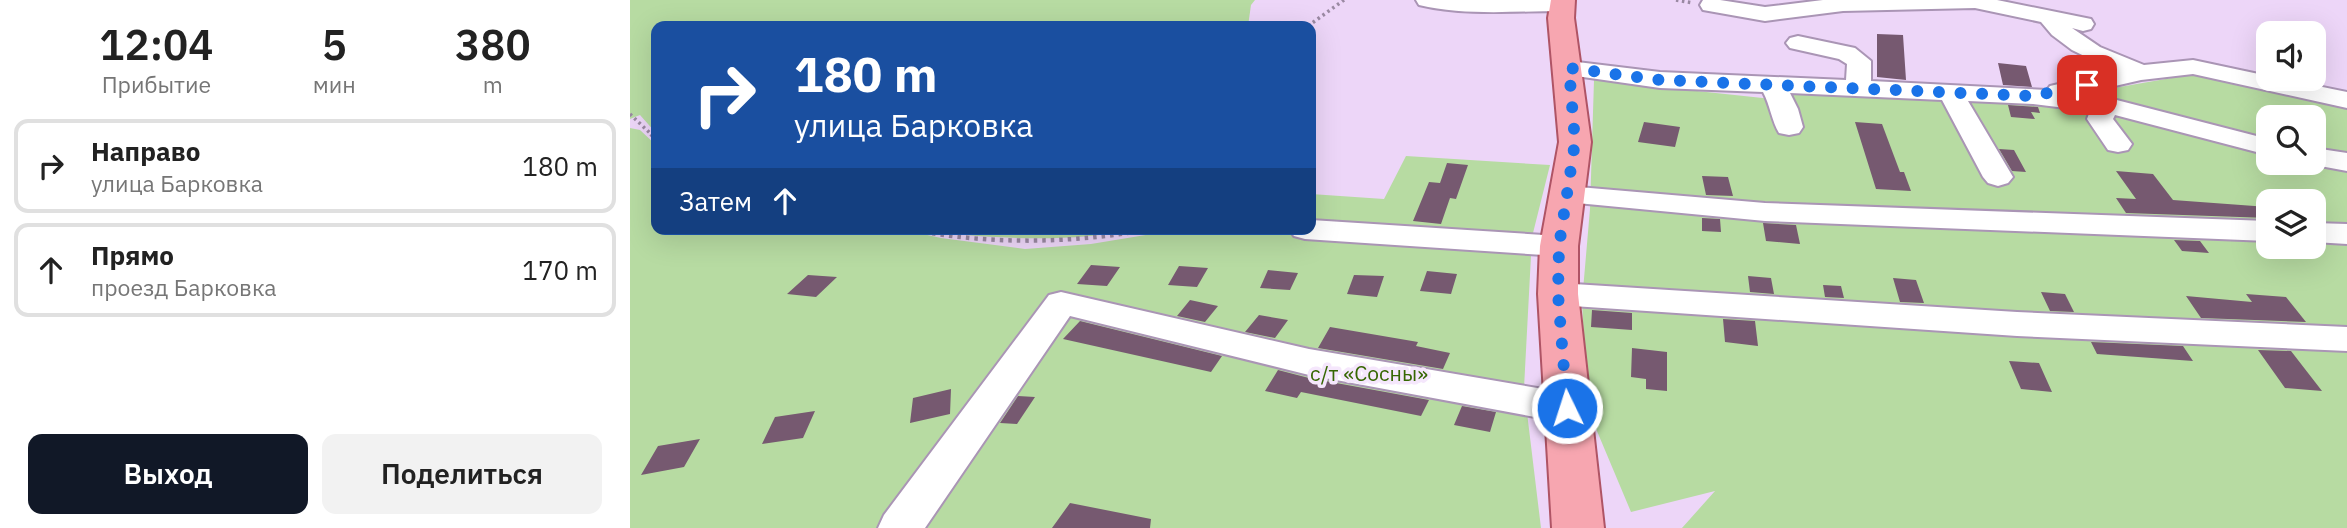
<!DOCTYPE html>
<html lang="ru">
<meta charset="utf-8">
<style>
body{margin:0;font-family:"IBM Plex Sans",sans-serif;background:#f2f2f2;color:#222;height:100vh;display:flex;flex-direction:column;font-size:26px;white-space:nowrap}
*{box-sizing:border-box;margin:0}
p{font-size:23px;color:#767676}
.icon{flex:none;width:38px;height:38px;fill:none;stroke:currentColor;stroke-width:2;stroke-linecap:round;stroke-linejoin:round}
.map{position:relative;flex:1;overflow:hidden}
.panel{display:flex;flex-direction:column;background:#fff;width:630px}
.panel>*{flex:none}
.banner{position:absolute;left:21px;top:21px;width:665px;height:214px;border-radius:14px;box-shadow:0 7px 28px #0002;background:#1a4fa0;color:#fff;overflow:hidden}
.controls{position:absolute;left:1626px;top:21px;display:grid;gap:14px}
.controls a{display:grid;place-items:center;width:70px;height:70px;border-radius:14px;background:#fff;box-shadow:0 7px 28px #0002;font-size:35px}
.pin{position:absolute;display:grid;place-items:center;width:60px;height:60px;color:#fff;margin:-30px;border-radius:14px;box-shadow:0 4px 10px #0006}
.me{position:absolute;width:77px;margin:-38px;rotate:356deg;stroke-linejoin:round;filter:drop-shadow(0 0 5px #0008)}
.turn{display:flex;align-items:center;gap:24px;height:147px;padding:0 28px;font-size:32px}
.turn .icon{width:91px;height:91px;stroke-width:2.5}
.turn b{display:block;font-size:49px;line-height:60px}
.then{display:flex;align-items:center;height:66px;padding:0 28px;background:#0003;gap:14px;font-size:26px}
.eta{display:flex;justify-content:space-evenly;align-items:center;height:119px;text-align:center}
.eta b{font-size:42px;font-weight:600;line-height:49px}
.primary-button{display:flex;gap:14px;margin-top:auto;padding:14px 28px}
.primary-button a{flex:1;height:80px;border-radius:14px;background:#111827;color:#fff;font-size:28px;font-weight:600;line-height:80px;text-align:center}
.primary-button a+a{background:#f2f2f2;color:#222}
ul{padding:0;list-style:none}
li{display:flex;align-items:center;gap:21px;height:94px;margin:0 14px 10px;padding:0 14px;border:4px solid #e0e0e0;border-radius:14px}
li div{flex:1}
li b{display:block;font-size:26px}
li em{font-style:normal}
main{display:flex;flex:1;min-height:0}
.map>svg:first-child{display:block}
</style>
<main>
<section class="panel">
<div class="eta">
<div><b>12:04</b><p>Прибытие</p></div>
<div><b>5</b><p>мин</p></div>
<div><b>380</b><p>m</p></div>
</div>
<ul>
<li><svg class="icon" aria-label="right" viewBox="0 0 24 24"><path d="M7 20v-9h11M14 6l5 5-5 5"/></svg><div><b>Направо</b><p>улица Барковка</p></div><em>180 m</em></li>
<li><svg class="icon" aria-label="ahead" viewBox="0 0 24 24"><path d="M12 20V5M6 11l6-6 6 6"/></svg><div><b>Прямо</b><p>проезд Барковка</p></div><em>170 m</em></li>
</ul>
<div class="primary-button"><a>Выход</a><a>Поделиться</a></div>
</section>
<div class="map">
<svg width="1717" height="528" viewBox="0 0 1717 528">
<rect width="100%" height="100%" fill="#edd6f8"/>
<path fill="#b7dba2" fill-rule="evenodd" d="M0,0H625L621,5L618,26H26V133L10,115L0,119Z
M1570,73L1717,103V528H1052L1085,491L1001,512L951,393L954,341L952,302L960,209L964,80L1142,99L1169,93L1343,99L1460,109L1455,93ZM1638,117H1684V163H1638ZM1638,201H1684V247H1638Z
M0,128L10,130L26,145V229H270L311,238L395,249L461,244L552,229H681V194L754,199L776,156L920,165L902,237L894,388L911,528H0Z
M310,229H507C444,242 384,239 321,234Z"/>
<path fill="#765970" d="M1247,34L1273,35L1276,80L1247,77Z
M1368,63L1396,66L1402,87L1373,85Z
M1378,105L1408,107L1410,113L1401,112L1405,119L1381,117Z
M1014,122L1050,127L1045,147L1008,142Z
M1225,122L1252,124L1270,172H1274L1281,191L1246,189Z
M1369,149L1384,150L1396,172L1382,171Z
M817,163L838,165L826,199L820,198L811,224L783,221L799,182L810,183Z
M1486,171L1523,174L1543,200L1638,207V218L1496,213L1486,198L1506,199Z
M1072,176L1098,177L1103,196L1076,195Z
M1072,218L1090,219L1091,232L1072,231Z
M1133,223L1166,225L1170,244L1136,241Z
M1544,240L1570,241L1579,253L1552,251Z
M461,265L490,267L477,286L447,284Z
M549,266L578,268L567,287L538,285Z
M638,270L668,273L660,290L630,288Z
M797,271L827,274L821,294L790,291Z
M178,275L207,277L186,297L157,294Z
M724,275L754,276L747,297L717,294Z
M1118,276L1141,278L1144,294L1120,292Z
M1263,278L1286,280L1294,303L1270,302Z
M1193,285L1211,286L1214,298L1195,297Z
M1411,292L1435,294L1444,312L1420,311Z
M1616,294L1656,297L1676,322L1571,318L1556,296L1622,302Z
M560,300L588,306L575,322L547,316Z
M962,310L1002,313V330L961,327Z
M629,315L658,320L645,338L615,332Z
M1093,319L1125,321L1128,346L1095,342Z
M450,321L592,356L581,372L433,339Z
M700,327L788,342L786,346L820,353L813,369L688,348Z
M1461,342L1553,346L1563,361L1467,354Z
M1002,348L1037,352V391L1016,389V379L1001,377Z
M1628,350L1661,351L1692,391L1655,388Z
M1379,361L1409,363L1422,392L1391,389Z
M648,370L679,378L799,400L791,416L671,392L667,398L635,391Z
M321,389L320,414L280,423L283,398Z
M388,396L405,397L387,424L370,423Z
M832,406L866,412L860,432L824,425Z
M185,411L173,438L132,444L145,417Z
M70,439L54,467L11,475L28,446Z
M440,503L521,519L520,528H422Z"/>
<g fill="none" stroke-linecap="round" stroke-linejoin="round">
<defs>
<path id="minor" d="M786,0H940L943,4L940,9L932,11C885,11 835,16 789,5Z
M1073,0H1090L1135,7L1193,0H1367L1461,19L1464,24L1461,29L1453,31L1442,28L1470,47L1514,65L1563,60L1638,76V79H1653L1717,92V108L1563,74L1511,80L1450,94L1475,97L1638,139V155L1485,115L1483,119L1502,144L1498,150L1488,152L1478,150L1457,119L1460,111L1403,104L1338,101L1383,177L1378,183L1368,186L1358,183L1353,177L1312,100L1160,93L1168,109L1173,127L1169,133L1159,135L1149,133C1142,122 1140,105 1133,92L1030,88L939,75L930,73L927,68L930,63L939,61L1030,72L1216,80L1217,64L1209,59L1160,48L1156,43L1160,38L1168,36L1225,48L1241,61V81L1417,90L1420,86L1485,71L1442,50L1422,35L1411,22L1345,8L1213,11L1135,21L1073,10L1070,5Z
M1684,148L1717,153V171L1674,163H1684Z
M937,186L1135,203L1638,221V241L1135,221L926,201L922,195L926,189Z
M681,220L929,236L940,239L945,246L940,253L929,256L675,239L664,236L659,229H681Z
M1684,223L1717,224V244L1684,242Z
M928,283L1387,312L1717,327V351L1387,336L928,305L916,302L911,294L916,286Z
M431,292L679,349L937,393L951,398L957,408L951,418L937,423L679,375L440,316L295,528H248L254,515L419,295Z"/>
<path id="major" d="M921,0H945L944,18L961,142L948,246V294L974,528H922L908,294L910,246L929,142L918,18Z"/>
</defs>
<use href="#minor" stroke="#aa95b5" stroke-width="4"/>
<use href="#major" stroke="#af5465" stroke-width="4"/>
<path stroke="#9a89a2" stroke-width="3.5" stroke-dasharray="2.5 3.5" stroke-linecap="butt" d="M1046,0L1063,3
M678,26L714,0
M0,114L23,136"/>
<path stroke="#9a89a2" stroke-width="4.5" stroke-dasharray="3.5 5" stroke-linecap="butt" d="M21,134L26,139
M277,229C360,245 439,244 522,229"/>
<use href="#minor" fill="#fff" fill-rule="evenodd"/>
<use href="#major" fill="#f7a6b0" fill-rule="evenodd"/>
</g>
<g fill="none" stroke-linecap="round" stroke-linejoin="round">
<path stroke="#1a73e8" stroke-width="12" stroke-dasharray="0 21.6" d="M937,408L928,294L929,246L945,142L939,68L1030,80L1403,96L1457,85"/>
</g>
<g text-anchor="middle" dominant-baseline="central" stroke-width="7" stroke-linejoin="round" paint-order="stroke">
<g font-size="21" fill="#366702" stroke="#f5e7fc">
<text x="739" y="373">с/т «Сосны»</text>
</g>
</g>
</svg>
<div class="controls">
<a><svg class="icon" aria-label="sound" viewBox="0 0 24 24"><path d="M4 9h4l5-4v14l-5-4H4zM17 9q2 3 0 6"/></svg></a>
<a><svg class="icon" aria-label="search" viewBox="0 0 24 24"><circle cx="10" cy="10" r="6"/><path d="M15 15l6 6"/></svg></a>
<a><svg class="icon" aria-label="layers" viewBox="0 0 24 24"><path d="M12 4l9 5-9 5-9-5zM3 14l9 5 9-5"/></svg></a>
</div>
<div class="pin" style="left:1457px;top:85px;background:#d93025"><svg class="icon" aria-label="arrive" viewBox="0 0 24 24"><path d="M6 21V4h12l-3 4 3 4H6"/></svg></div>
<svg class="me" style="left:937px;top:408px" viewBox="-20 -20 40 40"><circle r="17" fill="#1a73e8" stroke="#fff" stroke-width="3"/><path d="M0-11L8 9 0 5-8 9z" fill="#fff"/></svg>
<div class="banner">
<div class="turn"><svg class="icon" aria-label="right" viewBox="0 0 24 24"><path d="M7 20v-9h11M14 6l5 5-5 5"/></svg><div><b>180 m</b>улица Барковка</div></div>
<div class="then">Затем<svg class="icon" aria-label="ahead" viewBox="0 0 24 24"><path d="M12 20V5M6 11l6-6 6 6"/></svg></div>
</div>
</div>
</main>
